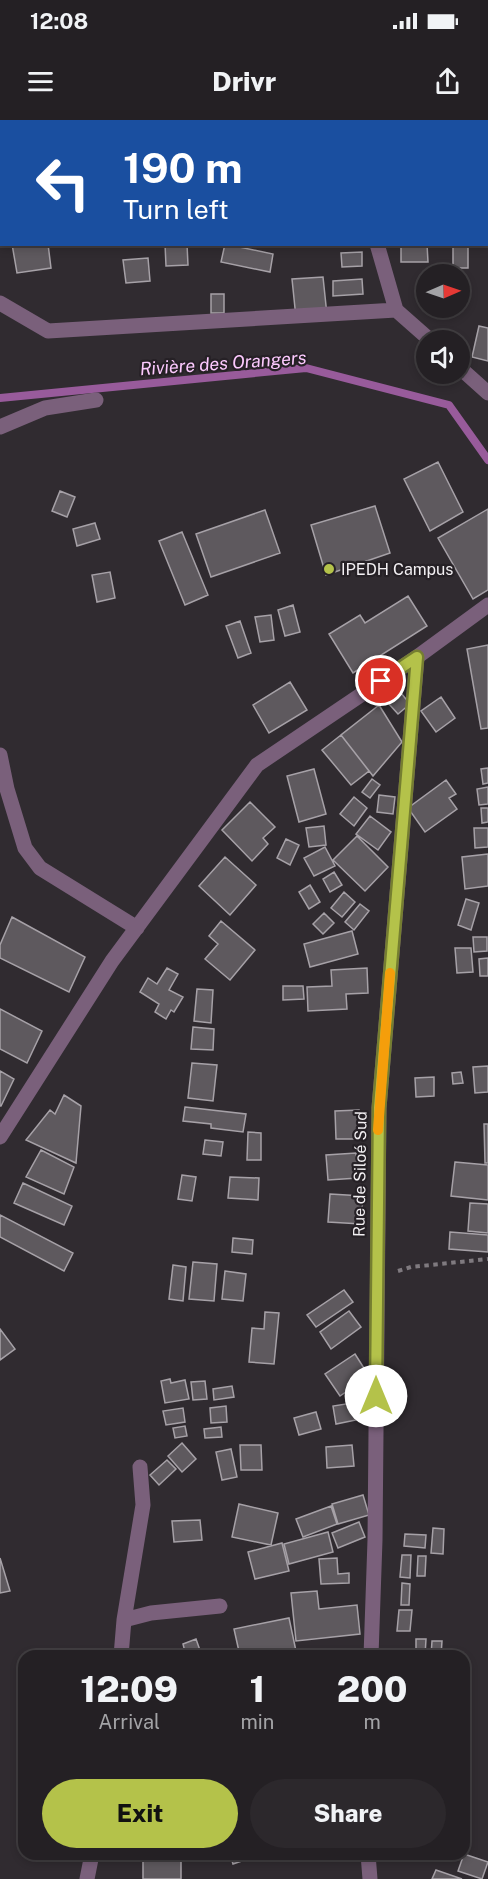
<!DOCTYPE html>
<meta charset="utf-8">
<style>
body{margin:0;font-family:"Public Sans",sans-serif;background:#2c282c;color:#f1f3f6;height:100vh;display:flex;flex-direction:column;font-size:22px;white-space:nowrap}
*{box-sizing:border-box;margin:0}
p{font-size:20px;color:#a3a3a6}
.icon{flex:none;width:33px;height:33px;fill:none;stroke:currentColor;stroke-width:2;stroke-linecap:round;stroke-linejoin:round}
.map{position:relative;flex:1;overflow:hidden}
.drawer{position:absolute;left:18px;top:1530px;width:452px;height:210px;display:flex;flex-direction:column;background:#242024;border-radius:18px;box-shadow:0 3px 9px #0003,0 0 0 2px #413e41}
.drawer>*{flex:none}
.guide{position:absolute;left:0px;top:0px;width:489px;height:126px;box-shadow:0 3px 9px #0003,0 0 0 2px #413e41;background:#1a4fa0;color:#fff;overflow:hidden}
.needle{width:39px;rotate:88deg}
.tools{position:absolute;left:416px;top:144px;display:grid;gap:12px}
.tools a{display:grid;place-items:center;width:54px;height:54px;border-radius:50%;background:#242024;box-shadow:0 3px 9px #0003,0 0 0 2px #413e41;font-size:30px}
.pin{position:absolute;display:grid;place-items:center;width:51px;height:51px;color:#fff;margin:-26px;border:3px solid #fff;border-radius:50%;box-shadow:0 2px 6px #0007}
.me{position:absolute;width:66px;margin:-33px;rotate:0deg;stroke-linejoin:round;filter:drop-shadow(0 0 4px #0008)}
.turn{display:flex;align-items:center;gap:21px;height:126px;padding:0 24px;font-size:27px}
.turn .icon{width:78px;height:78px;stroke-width:2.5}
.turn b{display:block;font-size:42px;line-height:51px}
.eta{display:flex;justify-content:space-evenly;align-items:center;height:102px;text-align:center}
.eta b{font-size:36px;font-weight:800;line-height:42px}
.button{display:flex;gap:12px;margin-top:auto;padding:12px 24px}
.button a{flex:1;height:69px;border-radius:36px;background:#b4c24a;color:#111;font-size:24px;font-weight:800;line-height:69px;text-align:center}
.button a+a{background:#2c282c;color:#f1f3f6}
.status{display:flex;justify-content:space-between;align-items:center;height:42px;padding:0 30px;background:#242024;direction:ltr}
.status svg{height:16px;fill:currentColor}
header{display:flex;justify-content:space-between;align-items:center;height:78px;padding:0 24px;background:#242024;font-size:27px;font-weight:800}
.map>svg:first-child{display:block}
</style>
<div class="status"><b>12:08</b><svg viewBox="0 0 49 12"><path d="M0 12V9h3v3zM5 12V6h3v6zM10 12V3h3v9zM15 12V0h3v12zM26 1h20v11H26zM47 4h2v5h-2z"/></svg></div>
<header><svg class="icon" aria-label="menu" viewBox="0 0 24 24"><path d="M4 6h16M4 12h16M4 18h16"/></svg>Drivr<svg class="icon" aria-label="share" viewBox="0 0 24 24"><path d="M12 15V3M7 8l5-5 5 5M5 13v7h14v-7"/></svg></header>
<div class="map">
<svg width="488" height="1759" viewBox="0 0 488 1759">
<rect width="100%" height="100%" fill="#302b30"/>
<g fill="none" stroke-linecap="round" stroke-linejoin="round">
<path stroke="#985b9b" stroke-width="8" d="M0,278L306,248L449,285L488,340"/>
</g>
<path fill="#5e595e" stroke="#a6a1a7" stroke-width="1.5" d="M0,0H33V2H2L0,13Z
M12,124H48L51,148L17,153Z
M165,124H187L188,145L166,146Z
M225,124L273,134L270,152L221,142Z
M401,124H427L428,142H401Z
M453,124H468V148H453Z
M362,132V146L342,147L341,133Z
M148,138L150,161L126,163L123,140Z
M323,157L327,195L296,198L292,159Z
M362,159L363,174L333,176V161Z
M211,174H224V193H211Z
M479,206L488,208V241L472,237Z
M438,342L463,392L430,411L404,359Z
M60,371L75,377L67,397L52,391Z
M375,386L390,433L326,455L311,405Z
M488,389V470L473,479L438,418Z
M265,390L280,433L211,457L196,414Z
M95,403L100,419L77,426L73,409Z
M182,412L208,475L185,485L159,421Z
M110,452L115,478L97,482L92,455Z
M408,476L427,506L353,553L329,514L360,495L365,503Z
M293,485L300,512L285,516L278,490Z
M271,495L274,520L260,522L255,497Z
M240,501L251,533L238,538L226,506Z
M488,525V608L481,609L467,529Z
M290,562L307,590L269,613L253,585Z
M401,573L410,584L398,594L389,584Z
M441,577L455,598L436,612L421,591Z
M379,585L402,622L373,656L341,615Z
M341,615L369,651L351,665L322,630Z
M488,648V663L483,664L481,649Z
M314,649L326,694L299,702L287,656Z
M372,659L380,665L370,678L362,672Z
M446,660L456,674L449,678L457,689L425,712L408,688Z
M488,667V684L479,685L477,669Z
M379,675L395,677L393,694L377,692Z
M354,677L367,688L354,706L340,694Z
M250,682L275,707L263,718L268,724L252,741L222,710Z
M481,688H488V702L482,703Z
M370,696L391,712L378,730L356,714Z
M324,706L326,725L309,727L306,708Z
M474,708H488V727L475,728Z
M357,716L388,747L365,771L333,740Z
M286,719L299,725L290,745L277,738Z
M325,727L335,746L314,756L304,738Z
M488,734V766L465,769L462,737Z
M225,737L256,765L230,795L199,766Z
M334,752L342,765L330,772L323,759Z
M310,765L320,782L309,789L299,772Z
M344,772L355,782L342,797L331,788Z
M466,779L479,783L471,810L458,805Z
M360,784L369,791L354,810L345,802Z
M324,793L334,803L323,814L313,804Z
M12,797L85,837L69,872L0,838V825Z
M221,801L255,830L230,860L205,839L218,824L209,816Z
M352,811L358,834L310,847L304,824Z
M473,817H487V831L474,832Z
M455,828H471L473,852L457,853Z
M488,838V856H480L479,839Z
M167,848L178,854L169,870L183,877L174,892L171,890L166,899L155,892L159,884L140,872L148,858L157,864Z
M367,848L368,873L346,874L347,889L308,891L307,867L332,866L331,850Z
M283,866H303L304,879L283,880Z
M197,869L213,870L211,903L194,901Z
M0,889L42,911L27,943L0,929Z
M193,907L214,909L213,930L191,929Z
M192,943L217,945L213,981L188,978Z
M488,946V972L475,973L473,947Z
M0,951L14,959L1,986H0Z
M461,952L463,963L453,964L452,953Z
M434,957V976L416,977L415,958Z
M64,975L81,986L76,1043L26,1020L50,990L55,994Z
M185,987L246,994L243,1012L211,1008V1004L183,1001Z
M359,990L360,1019H336L335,991Z
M484,1004H488V1043H485Z
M248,1012L261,1013V1040H247Z
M205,1020L223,1022L221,1036L203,1034Z
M41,1030L74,1047L64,1074L26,1057Z
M356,1033L358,1058L328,1060L326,1035Z
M455,1042L488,1045V1080L451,1076Z
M182,1055L196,1057L192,1081L178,1079Z
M230,1057L259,1058L258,1080L228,1078Z
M23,1063L72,1086L64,1105L14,1083Z
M330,1074L363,1076L361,1104L328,1102Z
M470,1083L488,1084V1113L468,1111Z
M0,1095L73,1133L64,1151L0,1117Z
M450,1112L488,1115V1132L449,1129Z
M233,1118L253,1120L252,1134L232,1132Z
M193,1142L217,1144L214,1181L189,1179Z
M173,1145L186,1147L183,1181L169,1179Z
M225,1151L246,1154L243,1181L222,1179Z
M344,1170L353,1182L316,1207L307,1195Z
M349,1191L361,1207L331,1229L320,1212Z
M265,1192L279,1193L274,1244L249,1242L252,1208L264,1209Z
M0,1209L15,1229L0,1240Z
M355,1234L369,1256L340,1276L325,1254Z
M170,1259L171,1263L185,1260L189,1279L165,1283L161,1261Z
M205,1261L207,1279L193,1280L191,1262Z
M232,1266L234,1277L214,1280L213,1269Z
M358,1282L361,1299L336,1304L333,1286Z
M226,1286L227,1302L211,1303L210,1288Z
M183,1288L185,1302L166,1305L163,1291Z
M316,1292L321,1309L299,1315L294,1298Z
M185,1306L187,1316L175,1318L173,1308Z
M221,1307L222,1317L205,1318L204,1309Z
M182,1323L196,1339L182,1352L168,1336Z
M240,1325H261L262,1350H241Z
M352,1325L354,1346L327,1348L326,1327Z
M231,1329L237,1357L222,1360L216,1332Z
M167,1340L176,1349L159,1365L150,1355Z
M363,1375L369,1395L338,1404L332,1384Z
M239,1384L278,1393L271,1425L232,1417Z
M331,1386L337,1404L303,1417L296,1399Z
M200,1400L202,1420L174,1422L172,1401Z
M359,1402L365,1417L338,1428L332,1413Z
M433,1408L444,1409L443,1434L431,1433Z
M328,1412L333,1432L289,1444L284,1424Z
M405,1414L426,1415L425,1428L404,1426Z
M282,1423L289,1451L255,1459L248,1432Z
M402,1435H411L410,1458L400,1457Z
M418,1436H426L425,1456H417Z
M0,1438L10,1471L0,1473Z
M337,1438L338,1454L349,1453V1463L321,1464L319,1439Z
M402,1463L410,1464L409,1485H401Z
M317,1471L319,1489L357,1485L360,1514L296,1521L291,1473Z
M399,1490H412L410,1511H397Z
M289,1498L296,1531L274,1536H240L234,1509Z
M196,1519L202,1536H186L183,1524Z
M416,1519H426L425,1536H416Z
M432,1521H442L441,1536H431Z
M143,1734L181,1735V1759H143Z
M230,1734H263L233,1744Z
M464,1734L488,1742L482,1759L458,1751Z
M436,1750L462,1759H432Z"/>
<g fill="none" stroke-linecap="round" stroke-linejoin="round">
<path stroke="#7f7a7f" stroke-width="4" stroke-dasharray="4.5 4.5" stroke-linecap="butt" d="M398,1151L411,1147L488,1139"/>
<path stroke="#7a607b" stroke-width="15" d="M340,0V2
M377,124L396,190L430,220
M0,183L48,211L396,190
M459,247L488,273
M0,307L45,288L96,280
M0,635L7,669L25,728L40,748L137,808
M0,1017L112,841L257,645L417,537L488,485
M124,1500L151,1493L220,1486
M121,1536L124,1500L143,1385L140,1347
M371,1536L375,1420L379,988L417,537
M368,1734L370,1759
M87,1759L92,1734"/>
</g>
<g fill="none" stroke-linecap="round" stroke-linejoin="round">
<defs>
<path id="route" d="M376,1276L379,988L417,537L381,561"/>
</defs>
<use href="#route" stroke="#757e30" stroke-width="15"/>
<use href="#route" stroke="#b4c24a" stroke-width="10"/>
<path stroke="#f59e0b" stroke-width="10" d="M378,1010L390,853"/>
</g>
<circle fill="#b4c24a" stroke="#262126" stroke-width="2" cx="329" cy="449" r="6"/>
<g text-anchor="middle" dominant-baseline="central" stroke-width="4.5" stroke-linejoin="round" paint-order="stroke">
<g font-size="16" fill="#f3f0f3" stroke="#262126" text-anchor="start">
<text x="341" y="449">IPEDH Campus</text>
</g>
<g font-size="16" fill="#f3f0f3" stroke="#262126">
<text transform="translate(360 1054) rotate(-89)">Rue de Siloé Sud</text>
</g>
<g font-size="18" font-style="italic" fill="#fcc9fe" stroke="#262126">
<text transform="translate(223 243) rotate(-4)">Rivière des Orangers</text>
</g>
</g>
</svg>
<div class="tools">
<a><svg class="needle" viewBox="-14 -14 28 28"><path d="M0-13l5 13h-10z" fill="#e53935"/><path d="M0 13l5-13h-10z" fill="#a3a3a6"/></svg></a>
<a><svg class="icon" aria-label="sound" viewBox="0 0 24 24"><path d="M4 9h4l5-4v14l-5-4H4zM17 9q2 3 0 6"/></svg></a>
</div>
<div class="pin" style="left:381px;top:561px;background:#d93025"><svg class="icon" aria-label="arrive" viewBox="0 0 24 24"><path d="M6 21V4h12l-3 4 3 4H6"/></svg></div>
<svg class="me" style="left:376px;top:1276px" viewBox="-20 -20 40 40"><circle r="19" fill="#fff"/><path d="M0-13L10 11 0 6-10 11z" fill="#b4c24a"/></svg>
<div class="guide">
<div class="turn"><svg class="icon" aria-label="left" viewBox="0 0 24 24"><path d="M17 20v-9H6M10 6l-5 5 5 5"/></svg><div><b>190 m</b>Turn left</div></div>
</div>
<section class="drawer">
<div class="eta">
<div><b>12:09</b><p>Arrival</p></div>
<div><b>1</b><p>min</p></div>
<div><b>200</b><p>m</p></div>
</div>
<div class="button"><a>Exit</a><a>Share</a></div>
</section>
</div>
